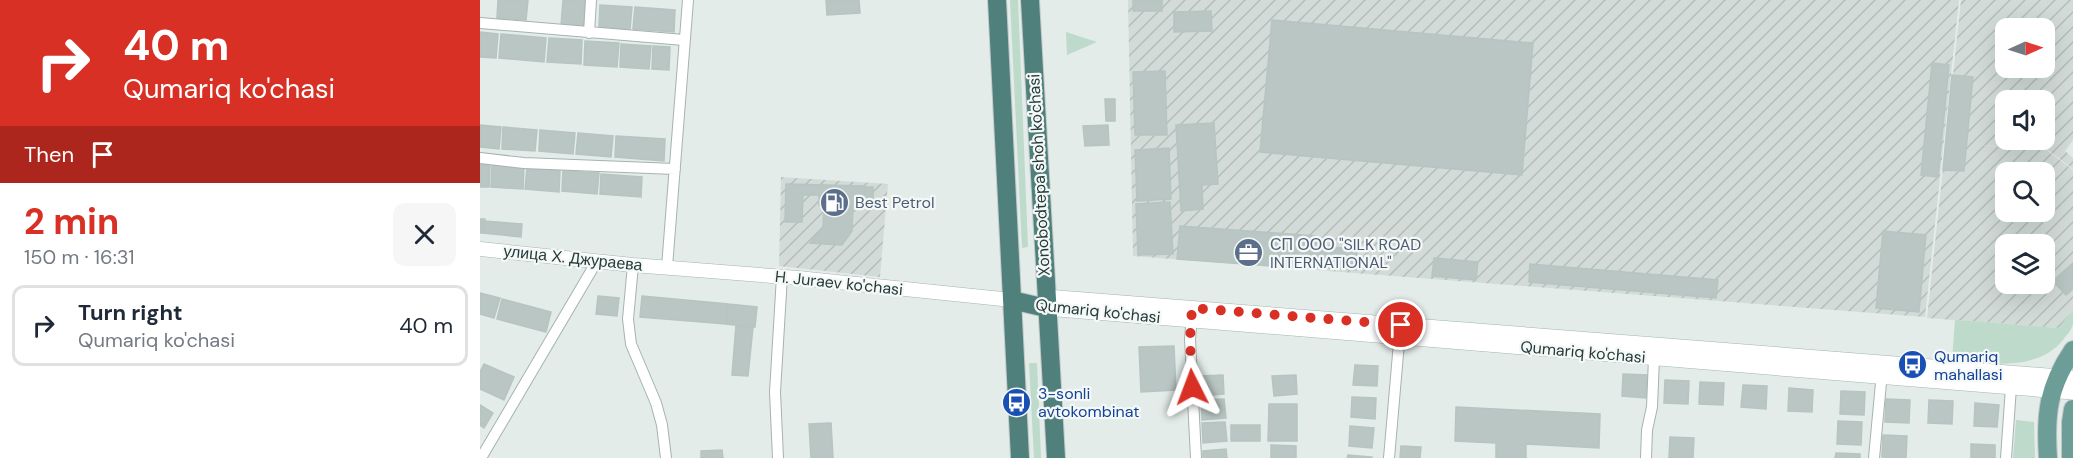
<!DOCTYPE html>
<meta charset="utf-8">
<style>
body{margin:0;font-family:"DM Sans",sans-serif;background:#f6f6f7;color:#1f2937;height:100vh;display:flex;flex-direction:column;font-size:22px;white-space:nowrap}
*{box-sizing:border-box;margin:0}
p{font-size:20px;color:#747a83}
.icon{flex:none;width:33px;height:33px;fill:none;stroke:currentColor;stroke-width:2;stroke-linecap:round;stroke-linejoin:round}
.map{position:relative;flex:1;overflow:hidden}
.drawer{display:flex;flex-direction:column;background:#fff;width:480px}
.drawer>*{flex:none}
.top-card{background:#d93025;color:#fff;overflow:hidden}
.needle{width:39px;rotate:87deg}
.controls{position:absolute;left:1515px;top:18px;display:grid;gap:12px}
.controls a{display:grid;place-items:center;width:60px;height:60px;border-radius:12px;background:#fff;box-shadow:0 6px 24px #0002;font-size:30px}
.pin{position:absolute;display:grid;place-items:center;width:51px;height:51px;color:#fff;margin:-26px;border:3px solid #fff;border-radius:50%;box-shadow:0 2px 6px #0007}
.me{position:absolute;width:66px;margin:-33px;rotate:357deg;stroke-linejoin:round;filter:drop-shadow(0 0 4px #0008)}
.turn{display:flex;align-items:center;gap:21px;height:126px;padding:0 24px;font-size:27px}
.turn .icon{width:78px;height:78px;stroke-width:2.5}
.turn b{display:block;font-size:42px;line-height:51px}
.then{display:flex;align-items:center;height:57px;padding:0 24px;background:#0003;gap:12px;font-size:22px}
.round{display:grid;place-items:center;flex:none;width:63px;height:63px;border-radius:12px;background:#f6f6f7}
.headline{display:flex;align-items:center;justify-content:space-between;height:102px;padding:0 24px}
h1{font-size:36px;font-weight:700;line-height:45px;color:#d93025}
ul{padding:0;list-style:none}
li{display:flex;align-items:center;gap:18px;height:81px;margin:0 12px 9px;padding:0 12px;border:3px solid #e0e1e3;border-radius:12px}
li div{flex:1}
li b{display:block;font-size:22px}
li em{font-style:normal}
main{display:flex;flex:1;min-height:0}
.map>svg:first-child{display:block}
</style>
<main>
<section class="drawer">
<div class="top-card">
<div class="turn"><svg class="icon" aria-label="right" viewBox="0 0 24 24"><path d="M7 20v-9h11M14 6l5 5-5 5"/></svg><div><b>40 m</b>Qumariq ko'chasi</div></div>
<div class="then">Then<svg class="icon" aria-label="arrive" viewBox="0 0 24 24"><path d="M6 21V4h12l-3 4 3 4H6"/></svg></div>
</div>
<div class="headline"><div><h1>2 min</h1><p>150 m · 16:31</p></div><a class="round"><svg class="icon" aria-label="close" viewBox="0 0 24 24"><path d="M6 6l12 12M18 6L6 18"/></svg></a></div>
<ul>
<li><svg class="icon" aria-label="right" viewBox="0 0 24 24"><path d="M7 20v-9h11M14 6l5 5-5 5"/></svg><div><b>Turn right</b><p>Qumariq ko'chasi</p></div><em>40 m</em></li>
</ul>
</section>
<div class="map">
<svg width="1593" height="458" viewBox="0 0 1593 458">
<defs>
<pattern id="industrial-furrows" width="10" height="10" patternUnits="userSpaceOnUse" patternTransform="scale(1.5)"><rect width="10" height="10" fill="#d2dbd8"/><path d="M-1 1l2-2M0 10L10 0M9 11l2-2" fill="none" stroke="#b4bdba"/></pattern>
</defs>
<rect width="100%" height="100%" fill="#e3ece9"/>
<path fill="url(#industrial-furrows)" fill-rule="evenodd" d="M648,0H1479L1445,317L653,256Z
M1481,0H1593V140L1585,151L1593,158V169L1565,148L1492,145L1565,149L1593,170V310L1579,328L1447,318ZM1526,28H1564V68H1526ZM1526,100H1564V140H1526ZM1526,172H1564V212H1526ZM1526,244H1564V284H1526Z
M301,177L408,184L400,277L299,266Z"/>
<path fill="#bedaca" d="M530,0H538L548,247L542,248Z
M586,32L617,42L587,55Z
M1593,310C1593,315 1593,320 1593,324C1592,330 1586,335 1583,340C1557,372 1508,363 1472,361L1475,320L1579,328Z
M549,363H557L561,458H554Z
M1536,420L1554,422L1555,458H1533Z"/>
<path fill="#b9c6c3" stroke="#b6c5c1" stroke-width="1.5" d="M18,0H48L46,20L17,18Z
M83,0H105L103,27L81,26Z
M346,0H379L380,13L347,15Z
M653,0H682V11H653Z
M120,5L152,7L150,29L119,27Z
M155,7L195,10L194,32L153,29Z
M731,11L732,31L694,32V12Z
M792,20L1053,43L1042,175L780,152Z
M0,32L18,34L16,58L0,57Z
M21,34L66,38L64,62L19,58Z
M69,38L102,40L101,64L67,62Z
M105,41L139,43L137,67L104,65Z
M141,44L171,46L169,69L140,67Z
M173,46L190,47L189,70L172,69Z
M1452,63L1469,65L1458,177L1441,175Z
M685,71L687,135H655L653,72Z
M1472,75L1493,77L1484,171L1463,170Z
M625,99H635V121H626Z
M734,123L738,184L722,185L723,209L701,211L696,125Z
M0,125L21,127L19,149L0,147Z
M628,125L629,145L605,146L603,126Z
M23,127L57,130L55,151L22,149Z
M60,130L95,133L93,154L59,151Z
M98,133L133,136L131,157L96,154Z
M136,136L185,139L184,161L135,157Z
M689,148L691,199L657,201L655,150Z
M0,164L10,165L9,187H0Z
M12,165L44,168L43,189L11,187Z
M47,168L80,170L79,192L45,189Z
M83,171L119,173L117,194L82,191Z
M121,174L162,177L161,197L120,194Z
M306,184L385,186L384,206L373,205L372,231L362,245L330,243L343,227L344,206L339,205V195H323L322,222H305Z
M386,187H393V205H385Z
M690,202L693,254L658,255L656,204Z
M0,219H5L3,233H0Z
M4,221L42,224L41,237L3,233Z
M700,226L836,236L835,246L877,249L876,270L833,267V269L697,259Z
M1403,231L1446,235L1439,312L1396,308Z
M954,258L998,262L996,280L952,276Z
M1593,263V289L1586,295L1573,281Z
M1050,264L1238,280L1236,298L1049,282Z
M0,293L20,298L14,318L0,314Z
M118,296L139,298L137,316L116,314Z
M162,296L248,304L246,324L160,317Z
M22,299L71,312L66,332L17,319Z
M248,304L277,307L275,327L246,324Z
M256,325L273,327L268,376L252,375Z
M694,346L696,390L661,392L659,347Z
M4,364L34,377L24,400L0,389V372Z
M875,365L898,366L897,386L873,385Z
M1143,374L1167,375L1166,398L1142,396Z
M743,375L744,394L721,396L719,376Z
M816,375L817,394L794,396L792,376Z
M1185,380L1209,381L1208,404L1184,403Z
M1220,382L1244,383L1243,405L1219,404Z
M1263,385L1287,386L1286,409L1261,407Z
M1309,388L1333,390L1332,412L1308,411Z
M1361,391L1385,392L1384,415L1360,414Z
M872,397L896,398L895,419L871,417Z
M744,399L746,418L722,420L721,400Z
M1406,399L1430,400L1429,423L1405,422Z
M1449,400L1473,401L1472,424L1448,423Z
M1495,403L1519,405L1517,427L1494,426Z
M789,404H817V441H788Z
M0,405L13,413L4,428L0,425Z
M976,407L1120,414L1119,448L1046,444V458H1016V443L975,441Z
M1358,421L1382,422L1381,445L1357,444Z
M745,422L747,441L723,443L722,423Z
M351,423L353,458H331L329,424Z
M751,425H780V441H751Z
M870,426L894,428L892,448L869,446Z
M1403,435L1427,436L1426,458L1402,457Z
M1190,437L1214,438L1213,458H1189Z
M1491,444L1515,445V458H1491Z
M791,445L816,446V458H791Z
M921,446L941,447L940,458H920Z
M746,449L747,458H723V451Z
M242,450L243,458H221V451Z
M1356,453L1380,454V458H1355Z
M868,455L892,457L891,458H867Z"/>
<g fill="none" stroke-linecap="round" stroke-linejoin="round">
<defs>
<path id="minor" d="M0,23L204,40
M109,33L111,0
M0,158L44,163L195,169
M153,265L148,319L151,344L176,403L182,425L186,458
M187,267L208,0
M712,315L710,339L716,458
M1,458L117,261
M298,458L295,392L302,276
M909,458L920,331
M1166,458L1167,430L1172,407L1174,358
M1394,458L1402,372
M1526,458L1531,387"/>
<path id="tertiary" d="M0,249L153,265L318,278L532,300"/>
<path id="secondary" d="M566,297L1593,378
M566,308L1593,392"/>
<path id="primary" d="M1568,458C1565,414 1568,387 1593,350
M1591,458V422L1593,409"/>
<path id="trunk" d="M517,0L540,458
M550,0L576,458
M532,300L566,308"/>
</defs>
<use href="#minor" stroke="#a6b3b1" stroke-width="12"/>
<use href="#tertiary" stroke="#a6b3b1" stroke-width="15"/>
<use href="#secondary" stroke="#a3b6b2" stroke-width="16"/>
<use href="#primary" stroke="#c2c8c8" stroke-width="20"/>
<use href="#trunk" stroke="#c2c8c8" stroke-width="20"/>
<use href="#minor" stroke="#fff" stroke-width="10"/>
<use href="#tertiary" stroke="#fff" stroke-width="14"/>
<use href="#secondary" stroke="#fff" stroke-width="15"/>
<use href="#primary" stroke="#6c9d97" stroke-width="18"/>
<use href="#trunk" stroke="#50807c" stroke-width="18"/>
</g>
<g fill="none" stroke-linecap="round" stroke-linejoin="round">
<path stroke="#d93025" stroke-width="10" stroke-dasharray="0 18" d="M712,387L710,339L712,308L921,325"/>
</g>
<defs>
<symbol id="fuel-disc" viewBox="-11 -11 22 22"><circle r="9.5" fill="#5c6f8a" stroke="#f4f8f7"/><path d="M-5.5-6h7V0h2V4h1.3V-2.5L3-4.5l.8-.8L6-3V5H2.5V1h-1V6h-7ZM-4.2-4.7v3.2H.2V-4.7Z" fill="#fff"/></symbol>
<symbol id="office-disc" viewBox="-11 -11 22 22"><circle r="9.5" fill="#5c6f8a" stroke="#f4f8f7"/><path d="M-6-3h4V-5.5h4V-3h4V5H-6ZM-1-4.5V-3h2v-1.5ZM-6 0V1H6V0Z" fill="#fff"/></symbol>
<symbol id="bus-disc" viewBox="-11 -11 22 22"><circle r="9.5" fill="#1a4fb4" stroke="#f4f8f7"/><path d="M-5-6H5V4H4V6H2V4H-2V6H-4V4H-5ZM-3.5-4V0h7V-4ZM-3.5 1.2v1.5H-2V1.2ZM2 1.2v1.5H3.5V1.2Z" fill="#fff"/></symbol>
</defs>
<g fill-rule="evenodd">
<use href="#fuel-disc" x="338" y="186" width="33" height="33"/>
<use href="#office-disc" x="752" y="236" width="33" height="33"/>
<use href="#bus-disc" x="1416" y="348" width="33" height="33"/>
<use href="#bus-disc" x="520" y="386" width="33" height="33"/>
</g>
<g text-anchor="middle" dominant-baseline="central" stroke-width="4.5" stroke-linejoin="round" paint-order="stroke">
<g font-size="16" fill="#253b39" stroke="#f4f8f7">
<text transform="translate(559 175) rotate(-93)">Xonobodtepa shoh ko'chasi</text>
<text transform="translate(93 258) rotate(6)">улица Х. Джураева</text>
<text transform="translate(359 283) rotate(6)">H. Juraev ko'chasi</text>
<text transform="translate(618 311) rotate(6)">Qumariq ko'chasi</text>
<text transform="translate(1103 352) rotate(5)">Qumariq ko'chasi</text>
</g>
<g font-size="16" fill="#4e5e75" stroke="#f4f8f7" text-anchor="start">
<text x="375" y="202">Best Petrol</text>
<text x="790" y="244">СП ООО "SILK ROAD<tspan x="790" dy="18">INTERNATIONAL"</tspan></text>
</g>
<g font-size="16" fill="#164399" stroke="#f4f8f7" text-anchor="start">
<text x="1454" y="356">Qumariq<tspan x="1454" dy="18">mahallasi</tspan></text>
<text x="558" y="393">3-sonli<tspan x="558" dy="18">avtokombinat</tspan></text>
</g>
</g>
</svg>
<div class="controls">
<a><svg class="needle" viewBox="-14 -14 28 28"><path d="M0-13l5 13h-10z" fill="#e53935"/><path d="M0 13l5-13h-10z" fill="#747a83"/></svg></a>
<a><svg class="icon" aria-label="sound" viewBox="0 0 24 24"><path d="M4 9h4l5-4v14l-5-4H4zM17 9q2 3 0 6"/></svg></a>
<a><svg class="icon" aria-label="search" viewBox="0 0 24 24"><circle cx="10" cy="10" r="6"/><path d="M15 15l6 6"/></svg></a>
<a><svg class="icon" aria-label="layers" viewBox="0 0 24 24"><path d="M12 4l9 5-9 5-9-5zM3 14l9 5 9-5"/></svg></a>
</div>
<div class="pin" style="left:921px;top:325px;background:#d93025"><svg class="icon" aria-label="arrive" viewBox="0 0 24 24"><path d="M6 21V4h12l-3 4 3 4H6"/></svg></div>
<svg class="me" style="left:712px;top:387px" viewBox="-20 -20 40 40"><path d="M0-17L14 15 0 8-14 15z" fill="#d93025" stroke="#fff" stroke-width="4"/></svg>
</div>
</main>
